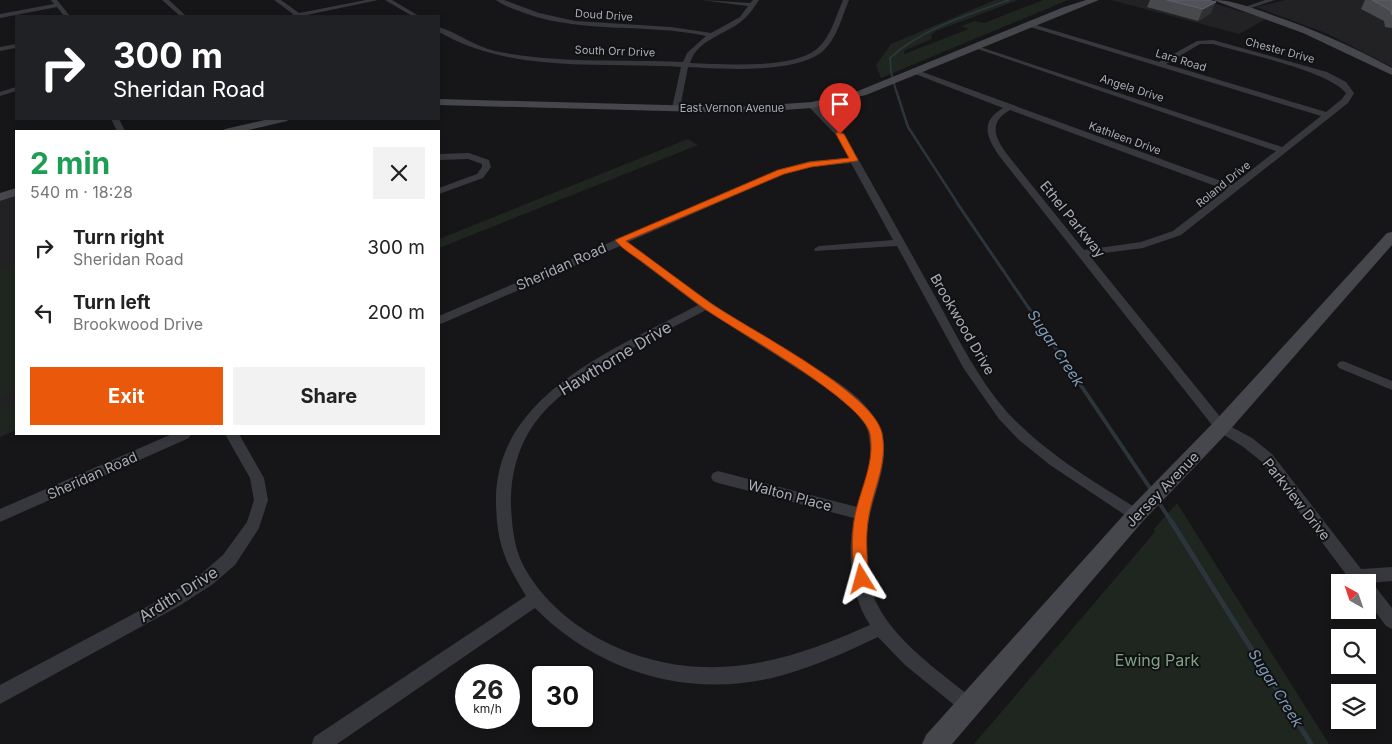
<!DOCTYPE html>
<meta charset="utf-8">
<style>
body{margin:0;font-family:Inter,sans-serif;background:#f2f2f2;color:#222;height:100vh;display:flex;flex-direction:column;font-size:19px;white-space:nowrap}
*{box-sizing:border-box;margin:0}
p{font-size:16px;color:#767676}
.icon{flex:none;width:28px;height:28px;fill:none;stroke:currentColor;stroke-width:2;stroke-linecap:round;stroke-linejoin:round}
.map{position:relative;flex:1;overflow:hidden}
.sheet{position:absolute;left:15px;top:130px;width:425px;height:305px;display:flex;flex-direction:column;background:#fff;border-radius:0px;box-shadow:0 2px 8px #0003}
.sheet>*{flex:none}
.hud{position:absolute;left:15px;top:15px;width:425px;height:105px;border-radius:0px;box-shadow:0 2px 8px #0003;background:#202124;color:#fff;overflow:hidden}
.needle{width:32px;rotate:320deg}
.fabs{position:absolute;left:1331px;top:574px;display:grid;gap:10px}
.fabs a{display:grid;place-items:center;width:45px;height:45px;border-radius:0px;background:#fff;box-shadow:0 2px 8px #0003;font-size:25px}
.speed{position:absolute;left:455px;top:664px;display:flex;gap:10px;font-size:25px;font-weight:700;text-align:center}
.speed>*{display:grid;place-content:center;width:65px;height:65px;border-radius:50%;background:#fff;box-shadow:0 2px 8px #0003;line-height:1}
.speed small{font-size:12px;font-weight:400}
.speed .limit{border:2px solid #111;border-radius:8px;background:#fff;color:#111}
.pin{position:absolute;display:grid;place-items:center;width:42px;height:42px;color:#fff;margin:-51px -21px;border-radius:50% 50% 50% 0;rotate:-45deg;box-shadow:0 0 5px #0007}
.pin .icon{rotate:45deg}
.me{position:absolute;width:55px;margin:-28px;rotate:352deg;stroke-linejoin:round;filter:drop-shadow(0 0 4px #0008)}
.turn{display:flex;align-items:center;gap:18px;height:105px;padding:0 15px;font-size:22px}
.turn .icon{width:65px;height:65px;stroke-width:2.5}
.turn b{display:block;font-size:35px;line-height:42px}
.round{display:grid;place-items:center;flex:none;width:52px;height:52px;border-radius:0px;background:#f2f2f2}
.headline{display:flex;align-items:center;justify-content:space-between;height:85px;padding:0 15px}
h1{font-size:30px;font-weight:700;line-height:38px;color:#1e9e55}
.action{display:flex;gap:10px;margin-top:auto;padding:10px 15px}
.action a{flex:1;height:58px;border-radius:0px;background:#ea580c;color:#fff;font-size:20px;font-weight:700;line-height:58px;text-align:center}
.action a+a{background:#f2f2f2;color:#222}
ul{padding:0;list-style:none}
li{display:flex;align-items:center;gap:15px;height:65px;padding:0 15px}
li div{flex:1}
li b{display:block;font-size:19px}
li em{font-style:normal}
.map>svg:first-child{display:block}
</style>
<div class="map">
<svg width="1392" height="744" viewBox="0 0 1392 744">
<rect width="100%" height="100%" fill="#161618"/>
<path fill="#222225" d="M1111,0H1203L1266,19L1239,34Z
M1286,0H1392V67L1328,34L1256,7Z
M16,196V408L0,415V201Z"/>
<path fill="#1e261f" d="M995,0H1018L936,31L931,35L932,39L905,50L904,54L969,29L961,26L975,21L984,23L1043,0H1068L881,78L876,65L891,44Z
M688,139L698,145L439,248V239Z
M16,265V391L0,398V270Z
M16,402V430L0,437V409Z
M1177,503L1329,744H974L1155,532L1154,529Z"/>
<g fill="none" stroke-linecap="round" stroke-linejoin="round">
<path stroke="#2c353c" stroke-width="2" d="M896,91L891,72L890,58C923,28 968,15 1009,0"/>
<path stroke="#2c353c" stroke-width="2.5" d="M896,90L908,127L958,204"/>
<path stroke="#2c353c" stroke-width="3" d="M957,203L1054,345"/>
<path stroke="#2c353c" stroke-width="4" d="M1053,344L1152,491
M1158,501L1172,523"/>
<path stroke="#2c353c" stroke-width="5" d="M1171,521L1311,744"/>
<path fill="#37383d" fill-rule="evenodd" d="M51,0H57L70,16H64L57,7L0,18V14L54,4Z
M162,0H169L186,16H180Z
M274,0H281L299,13L366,0H378L302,16H291L293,14Z
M385,0H392L419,16H412Z
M496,0H504L539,13L575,21L671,27L711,33L740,17L748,6L701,0L750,3L753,0H759C755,6 750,14 744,19C727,35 698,38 690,63C722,64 793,70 818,48C831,36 836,16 843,0H849C842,17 837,38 823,51C797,74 722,69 688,67L680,108L676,110L672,108L681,67C600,62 512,74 439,32V27C458,33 474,46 495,51C557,64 620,59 683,62L687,53L706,36C646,23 586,34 527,14C517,10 505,7 496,0Z
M1265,0H1275L1245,10L1242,8Z
M1029,23L1159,62L1197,41L1213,40L1327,72L1346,82L1354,93L1348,103L1181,235L1143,248L1089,255L1226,424L1252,438L1272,454L1361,569L1392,567V581L1369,583L1374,585L1392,608V629L1386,626L1368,602V582L1351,581L1262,462L1242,446L1216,430L1000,157C987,138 979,122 1003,108L910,72L917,70L1232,185L1276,151L972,47L977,46L1282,147L1321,116L1027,26L1026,25ZM1200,44H1213C1243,53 1329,71 1346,93L1342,99L1326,112L1166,64ZM1010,110L1226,190L1173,231L1141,242L1084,250L1006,153C994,136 989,122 1010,110Z
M16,44V48L0,51V47Z
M16,87V91L0,96V92Z
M809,103H815L844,134C875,189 906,244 937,300C958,338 978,379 1007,412C1045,453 1094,482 1141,511L1143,515L1141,519L1136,521L1131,519L1050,465L1019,440L999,419L964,369L897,246L815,251L814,249L819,246L893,240L851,163L810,167L784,174L628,242C656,263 684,285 713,304C736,319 758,333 780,347C809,365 859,389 876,420C890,445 883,469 875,496C842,604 899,640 975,700L978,706L975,712L969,715L963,712L905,665L878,637C844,653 809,669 772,678C685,698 597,671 535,608L337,744H312L314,737L526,596C505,562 497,544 496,504C493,394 618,348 698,305L620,246L443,323L439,324V316L778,170L810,161L849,158L836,135L809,107ZM706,310L827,388L854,411L864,422L868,431L871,452L868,472L857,507L718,471L713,473L711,477L713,481L718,483L854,518C847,553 850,594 870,625C816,649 762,669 703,667C633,665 557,628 523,565C514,547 512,526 511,506C510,478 517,448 534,424C570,374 652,339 706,310Z
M111,119H119L125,131H117Z
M469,153L489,160L491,167L483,178L439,194V188L477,174L482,167V164L468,159L439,160V154Z
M1343,361L1392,381V390L1339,368L1337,365L1339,362Z
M172,434H191L189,438L0,522V509Z
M225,434H239L264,478L268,500L259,528L235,565L213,584L179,606L0,704V685L167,596L201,574L223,555L247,522L254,500L250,478Z"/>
<path fill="#45474d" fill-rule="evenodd" d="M1086,0H1099L866,95L812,108L740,113L439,105V99L740,107L812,102L858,91L1064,7Z
M1213,0C1233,0 1253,8 1272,15C1314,29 1353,47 1392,68V75L1303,33Z
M269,119H289L287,121L244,131H223L225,129Z
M16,188V196L0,201V193Z
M1392,232V245L1228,432L1143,521L952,744H922L926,735L1129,509L1214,422L1387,233Z"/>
</g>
<path fill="#47494d" d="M1150,0H1208L1211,13L1198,21L1147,7Z
M1365,0H1392V28L1385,27L1384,21L1361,9Z"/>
<path fill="#2f3033" d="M1216,2L1211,13L1198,21L1203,9Z"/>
<path fill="#525359" stroke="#5f6168" d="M1167,0H1208L1216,2L1203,9Z
M1372,0H1392V15L1390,10Z"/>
<path fill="#ea580c" stroke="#983908" d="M837,132L844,134L858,160L857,161L811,167L784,174L626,241C654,261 681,282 709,302C746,328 873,392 882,433C888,463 874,487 869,515C865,537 867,557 869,579L867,583L862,585L857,583L855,579C852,557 851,537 855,515C861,487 875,463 870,434C863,400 734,330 702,307C683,293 664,278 645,264C635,256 623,250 615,240L778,170L810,162L849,158L836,134Z"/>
<g text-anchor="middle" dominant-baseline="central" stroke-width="4" stroke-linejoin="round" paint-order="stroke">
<g font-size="11" fill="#a8adb8" stroke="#111113">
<text transform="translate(604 15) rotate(4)">Doud Drive</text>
<text transform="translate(1280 50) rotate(15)">Chester Drive</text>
<text transform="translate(615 51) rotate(2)">South Orr Drive</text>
<text transform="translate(1181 60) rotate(17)">Lara Road</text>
<text transform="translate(1132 88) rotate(18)">Angela Drive</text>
<text x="732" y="108">East Vernon Avenue</text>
<text transform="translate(1125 138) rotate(20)">Kathleen Drive</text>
<text transform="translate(1223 184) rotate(-39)">Roland Drive</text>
</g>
<g font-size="14" fill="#a8adb8" stroke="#111113">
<text transform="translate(1073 219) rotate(51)">Ethel Parkway</text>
<text transform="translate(561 266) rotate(-24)">Sheridan Road</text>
<text transform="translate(963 324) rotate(60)">Brookwood Drive</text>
<text transform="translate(92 475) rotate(-24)">Sheridan Road</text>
<text transform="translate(1162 489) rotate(-46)">Jersey Avenue</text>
<text transform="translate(790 495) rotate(15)">Walton Place</text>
<text transform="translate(1297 499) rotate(52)">Parkview Drive</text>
</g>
<g font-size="15" font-style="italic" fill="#7f9bb3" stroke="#111113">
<text transform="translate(1056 348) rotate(56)">Sugar Creek</text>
<text transform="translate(1276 688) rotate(58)">Sugar Creek</text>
</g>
<g font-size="16" fill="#a8adb8" stroke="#111113">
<text transform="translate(615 358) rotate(-31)">Hawthorne Drive</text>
<text transform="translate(178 594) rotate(-32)">Ardith Drive</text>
</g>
<g font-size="16" fill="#7fa381" stroke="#111113">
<text x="1157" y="660">Ewing Park</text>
</g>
</g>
</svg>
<div class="fabs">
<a><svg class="needle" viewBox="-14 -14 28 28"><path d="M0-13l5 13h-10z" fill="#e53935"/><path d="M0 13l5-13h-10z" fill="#767676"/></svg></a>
<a><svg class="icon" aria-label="search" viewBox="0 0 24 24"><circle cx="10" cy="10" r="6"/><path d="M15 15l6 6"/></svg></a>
<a><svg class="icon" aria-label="layers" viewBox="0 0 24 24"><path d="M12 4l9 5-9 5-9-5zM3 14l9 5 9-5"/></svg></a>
</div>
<div class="speed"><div>26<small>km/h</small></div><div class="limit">30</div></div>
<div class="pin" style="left:840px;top:134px;background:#d93025"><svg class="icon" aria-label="arrive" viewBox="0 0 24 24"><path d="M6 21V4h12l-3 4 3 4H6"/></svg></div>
<svg class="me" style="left:862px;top:579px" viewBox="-20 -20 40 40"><path d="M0-17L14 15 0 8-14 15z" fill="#ea580c" stroke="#fff" stroke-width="4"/></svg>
<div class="hud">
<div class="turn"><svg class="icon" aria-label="right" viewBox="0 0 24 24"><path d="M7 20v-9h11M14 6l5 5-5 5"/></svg><div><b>300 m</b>Sheridan Road</div></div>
</div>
<section class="sheet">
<div class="headline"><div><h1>2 min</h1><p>540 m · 18:28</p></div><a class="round"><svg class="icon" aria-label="close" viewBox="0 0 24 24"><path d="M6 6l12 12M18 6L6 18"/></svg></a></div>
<ul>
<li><svg class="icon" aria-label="right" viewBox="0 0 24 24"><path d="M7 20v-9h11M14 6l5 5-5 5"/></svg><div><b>Turn right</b><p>Sheridan Road</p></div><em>300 m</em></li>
<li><svg class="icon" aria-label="left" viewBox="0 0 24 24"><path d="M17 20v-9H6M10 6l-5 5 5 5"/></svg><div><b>Turn left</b><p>Brookwood Drive</p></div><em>200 m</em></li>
</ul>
<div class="action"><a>Exit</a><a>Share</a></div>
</section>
</div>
